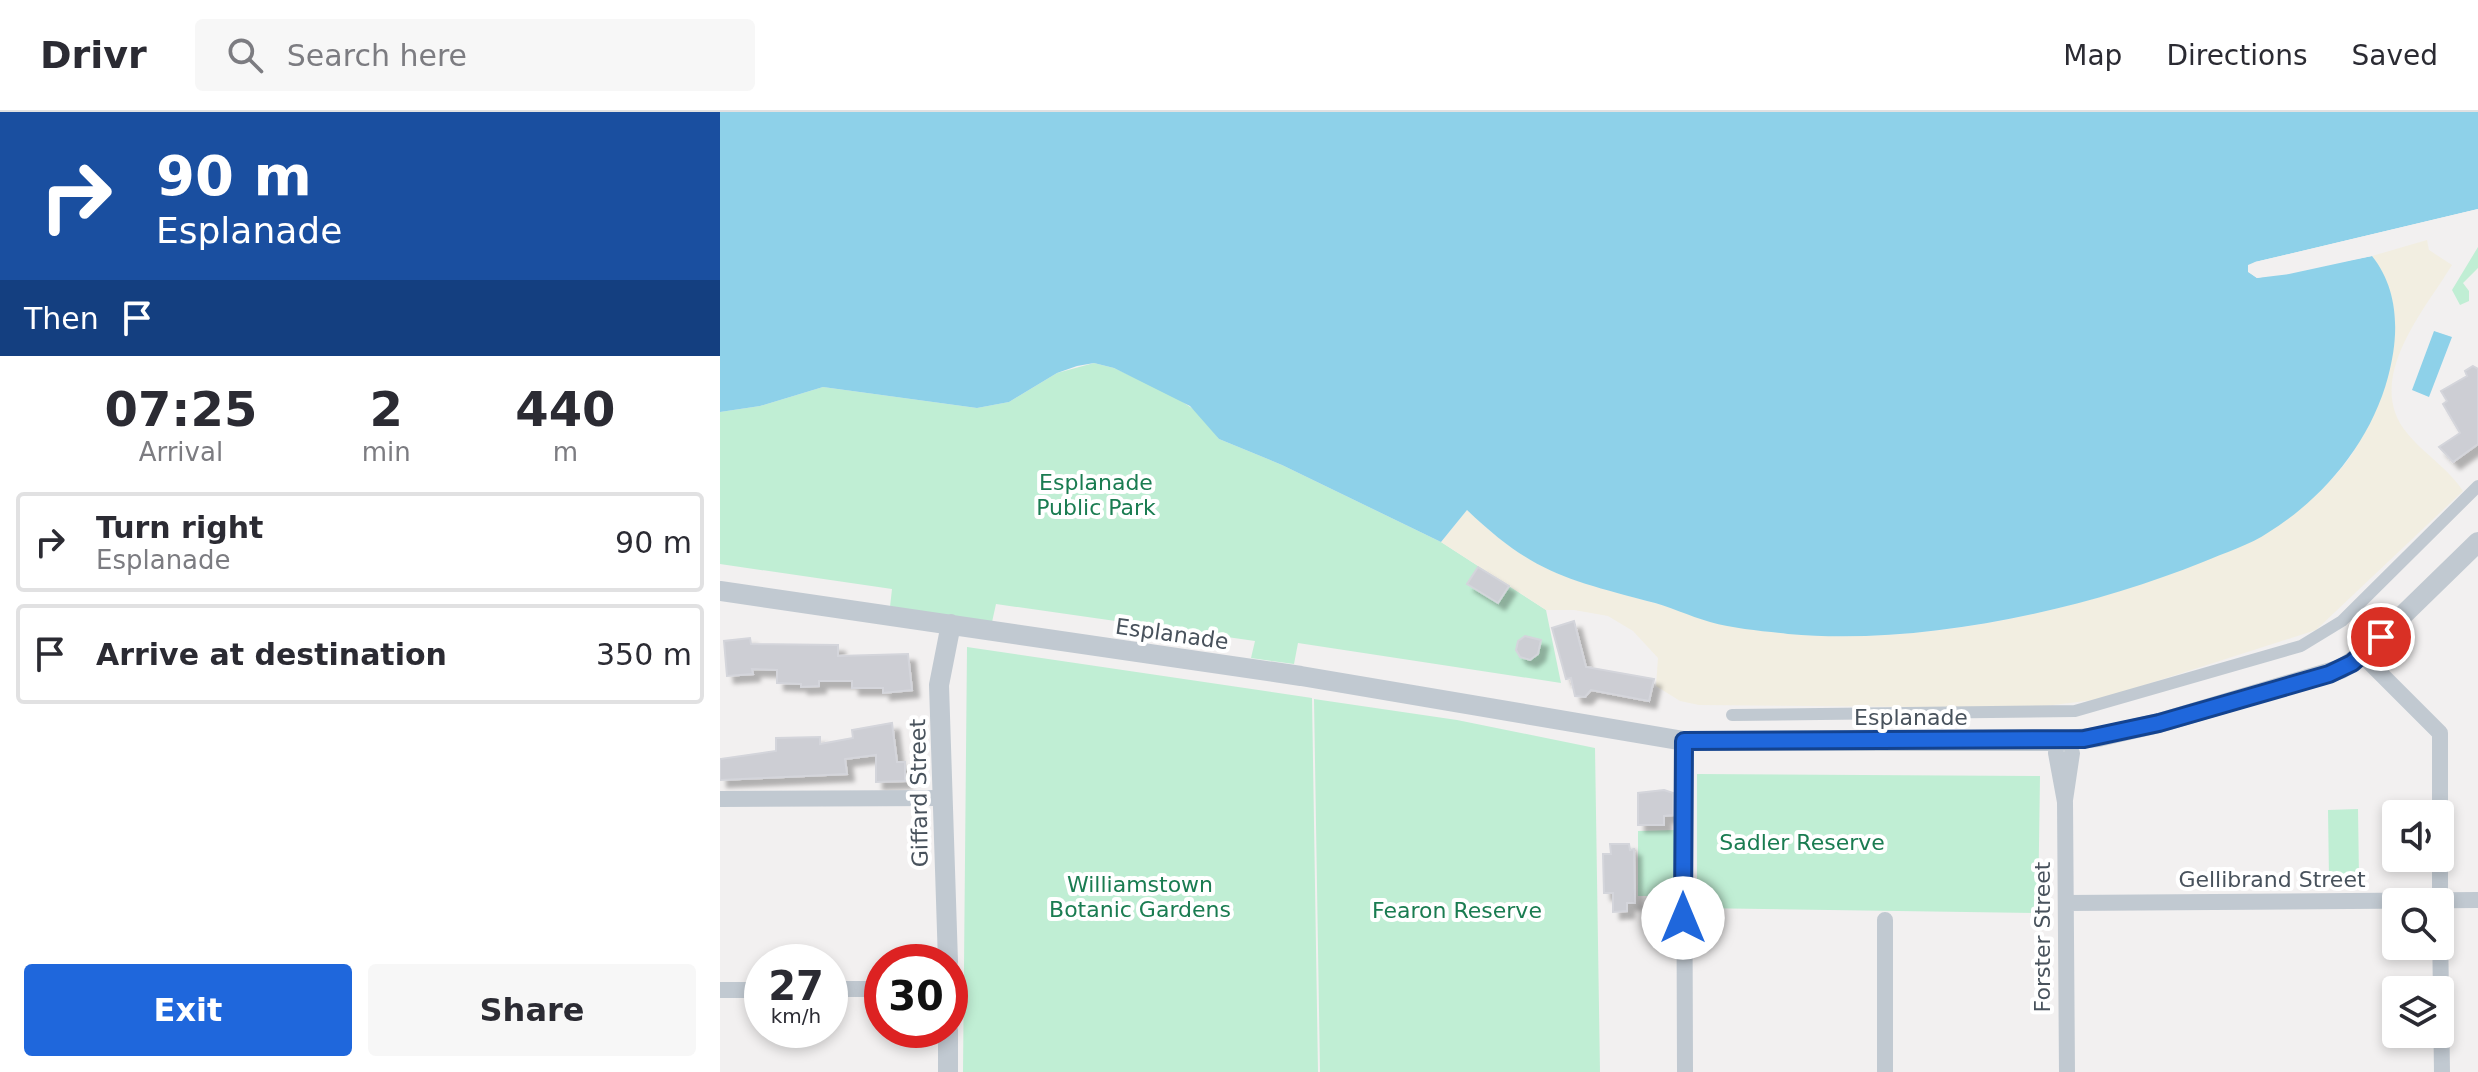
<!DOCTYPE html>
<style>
body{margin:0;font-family:"DejaVu Sans",sans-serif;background:#f7f7f7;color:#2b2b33;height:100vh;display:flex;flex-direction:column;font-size:30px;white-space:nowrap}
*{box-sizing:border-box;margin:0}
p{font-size:26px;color:#7c7c81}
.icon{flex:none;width:44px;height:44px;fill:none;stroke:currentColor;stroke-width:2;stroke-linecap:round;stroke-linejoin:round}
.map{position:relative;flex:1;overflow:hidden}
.drawer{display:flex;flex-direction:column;background:#fff;width:720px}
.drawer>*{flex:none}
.top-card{background:#1a4fa0;color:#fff;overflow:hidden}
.tools{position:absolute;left:1662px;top:688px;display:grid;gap:16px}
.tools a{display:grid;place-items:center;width:72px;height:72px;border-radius:8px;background:#fff;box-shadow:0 4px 12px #0003;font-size:40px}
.speed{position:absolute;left:24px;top:832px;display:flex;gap:16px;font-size:40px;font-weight:700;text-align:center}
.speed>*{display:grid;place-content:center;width:104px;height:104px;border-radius:50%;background:#fff;box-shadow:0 4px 12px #0003;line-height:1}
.speed small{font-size:20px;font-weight:400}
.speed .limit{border:12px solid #d22;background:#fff;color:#111}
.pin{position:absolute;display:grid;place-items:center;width:68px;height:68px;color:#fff;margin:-34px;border:4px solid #fff;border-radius:50%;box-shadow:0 2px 8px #0007}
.me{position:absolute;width:88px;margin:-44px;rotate:0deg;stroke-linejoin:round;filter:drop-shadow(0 0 6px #0008)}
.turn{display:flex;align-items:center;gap:28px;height:168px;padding:0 24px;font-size:36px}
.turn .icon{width:104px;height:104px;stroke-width:2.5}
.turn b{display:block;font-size:56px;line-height:68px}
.then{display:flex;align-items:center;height:76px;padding:0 24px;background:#0003;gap:16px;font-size:30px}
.eta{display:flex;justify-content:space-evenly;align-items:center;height:136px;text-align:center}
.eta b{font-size:48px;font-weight:600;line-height:56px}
.cta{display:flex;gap:16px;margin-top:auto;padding:16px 24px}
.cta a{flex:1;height:92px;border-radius:8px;background:#1f67dc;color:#fff;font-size:32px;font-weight:600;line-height:92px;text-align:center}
.cta a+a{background:#f7f7f7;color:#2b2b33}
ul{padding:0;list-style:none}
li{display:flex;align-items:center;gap:24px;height:100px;margin:0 16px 12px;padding:0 8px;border:4px solid #e1e1e2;border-radius:8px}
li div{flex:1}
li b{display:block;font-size:30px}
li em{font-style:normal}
header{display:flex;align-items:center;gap:48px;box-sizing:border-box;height:112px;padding:0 40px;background:#fff;border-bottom:2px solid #e1e1e2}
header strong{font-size:38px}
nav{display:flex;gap:44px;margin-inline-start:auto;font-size:28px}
.search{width:560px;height:72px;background:#f7f7f7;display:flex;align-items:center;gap:20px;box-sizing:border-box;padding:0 28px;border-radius:8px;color:#7c7c81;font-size:30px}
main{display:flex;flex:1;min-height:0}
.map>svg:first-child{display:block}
</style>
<header>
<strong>Drivr</strong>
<div class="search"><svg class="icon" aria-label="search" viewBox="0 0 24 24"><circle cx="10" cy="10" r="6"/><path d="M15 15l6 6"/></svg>Search here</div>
<nav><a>Map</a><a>Directions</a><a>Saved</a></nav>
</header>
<main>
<section class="drawer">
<div class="top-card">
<div class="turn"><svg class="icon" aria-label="right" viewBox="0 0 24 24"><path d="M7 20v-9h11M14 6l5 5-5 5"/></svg><div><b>90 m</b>Esplanade</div></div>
<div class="then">Then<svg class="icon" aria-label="arrive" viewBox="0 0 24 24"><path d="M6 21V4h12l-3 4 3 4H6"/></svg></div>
</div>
<div class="eta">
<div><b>07:25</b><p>Arrival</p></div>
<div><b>2</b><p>min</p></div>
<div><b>440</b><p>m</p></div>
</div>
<ul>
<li><svg class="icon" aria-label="right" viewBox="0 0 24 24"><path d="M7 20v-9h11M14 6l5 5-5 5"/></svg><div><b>Turn right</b><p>Esplanade</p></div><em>90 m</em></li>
<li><svg class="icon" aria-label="arrive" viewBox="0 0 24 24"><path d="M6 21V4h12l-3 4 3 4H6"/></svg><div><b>Arrive at destination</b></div><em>350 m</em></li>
</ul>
<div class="cta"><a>Exit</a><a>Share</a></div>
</section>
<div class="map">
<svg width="1758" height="960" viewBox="0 0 1758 960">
<defs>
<filter id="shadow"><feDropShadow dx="7" dy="7" stdDeviation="2" flood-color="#0004"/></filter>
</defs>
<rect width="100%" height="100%" fill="#f2f0f0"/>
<path fill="#c0eed4" d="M1758,135V156L1743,171L1749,179V189L1740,193L1732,178Z
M374,251L394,256L454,284L479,301L499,327L562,353L721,430L826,498L841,571L578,531L574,552L531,546L535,529L276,492L272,510L170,495L172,477L0,452V300L40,294L103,275L257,296L289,290L337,261Z
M247,535L592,586L598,960H243Z
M594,587L737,608L875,636L880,960H600Z
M977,662L1320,664L1318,801L977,796Z
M1638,697L1639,766L1609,767L1608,698Z
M955,718V784H918V719Z"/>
<path fill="#f2eee1" d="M1707,128L1709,138L1732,153C1704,199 1643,268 1687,321C1703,341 1729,357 1743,379L1596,518L1381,587L1309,596L979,593L960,589L936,574L938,546L913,519L888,504L854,498H826L721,430L747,398C810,458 844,467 927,489C964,498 998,513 1037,518C1165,537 1309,510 1430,469C1506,443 1578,413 1628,348C1644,327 1650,300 1659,276C1677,224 1685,194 1652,144Z"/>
<path fill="#8ed1e9" d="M0,0H1758V97L1535,150L1529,160L1537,166L1652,144C1680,179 1679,225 1668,265C1651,329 1605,385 1549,420C1530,433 1504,441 1483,450C1361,499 1200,534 1068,522C1043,519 1015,517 990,510C969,504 949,494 927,489C844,467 811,459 747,398L721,430L562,353L499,327L470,294L394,256L374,251L357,254L337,261L289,290L257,296L103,275L40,294L0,300Z
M1714,219L1732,225L1709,285L1692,278Z"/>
<path fill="#f2f0f0" d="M1758,97V102L1537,154L1532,158L1538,161L1569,158L1656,142L1652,144L1569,162L1537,166L1528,160V153L1535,150Z"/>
<path fill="#cdced4" stroke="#d4d5db" stroke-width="2" filter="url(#shadow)" d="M1753,254L1758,257V332L1733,350L1719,335L1740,321L1723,292L1727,289L1721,279L1747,264L1745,259Z
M758,455L789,474L778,491L747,472Z
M854,509L866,555L934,567L929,589L871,578L865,585L855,584L851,566L846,567L832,516Z
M805,524L821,528L818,542L810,548L800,545L796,538L798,529Z
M30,526L31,532L118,533V544L188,542L192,578L163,581V576H132V569H99V574L81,575V572L57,571V558L32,557L33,562L7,564L4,529Z
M172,611L177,650H185V669L156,670V643L125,647L127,662L0,668V647L56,639V626L100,625V632L133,626L132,618Z
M944,678L953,681V703L944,704V713H918V681Z
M890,732H909L910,738L914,737L915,791H907V799L893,800V781H884L883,742H891Z"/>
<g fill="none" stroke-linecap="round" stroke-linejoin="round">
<path stroke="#c1c9d1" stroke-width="12" d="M1012,603L1355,599L1581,534L1622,509L1758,374"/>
<path stroke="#c1c9d1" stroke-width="16" d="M1642,543L1720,621V790
M964,641L965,960
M1336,641L1345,690L1347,960
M0,687L222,686
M1345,688L1352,641
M1346,791L1758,788
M1720,813L1722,960
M110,877H162
M0,878H42
M1165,960V808"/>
<path stroke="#c1c9d1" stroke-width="20" d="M0,479L581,564L964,629H1340L1378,625L1439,611L1621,557L1642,543L1758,430
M228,850L219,573L231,512
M228,918V960"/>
</g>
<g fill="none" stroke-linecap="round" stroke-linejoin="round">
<defs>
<path id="route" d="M963,806L964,629L1364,627L1439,611L1609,562L1632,551L1661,525"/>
</defs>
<use href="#route" stroke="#14438f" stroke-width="20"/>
<use href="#route" stroke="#1f67dc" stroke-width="14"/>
</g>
<g text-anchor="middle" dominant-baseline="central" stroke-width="8" stroke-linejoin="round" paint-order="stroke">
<g font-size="22" fill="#1a7c51" stroke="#fff">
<text x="376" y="370">Esplanade<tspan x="376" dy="25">Public Park</tspan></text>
<text x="1082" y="730">Sadler Reserve</text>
<text x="420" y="772">Williamstown<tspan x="420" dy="25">Botanic Gardens</tspan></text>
<text x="737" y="798">Fearon Reserve</text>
</g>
<g font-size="22" fill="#48525c" stroke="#fff">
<text transform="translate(452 522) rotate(8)">Esplanade</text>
<text x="1191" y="605">Esplanade</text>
<text transform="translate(199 681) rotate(-91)">Giffard Street</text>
<text x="1552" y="767">Gellibrand Street</text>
<text transform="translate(1322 825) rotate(-90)">Forster Street</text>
</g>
</g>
</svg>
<div class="tools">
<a><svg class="icon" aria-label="sound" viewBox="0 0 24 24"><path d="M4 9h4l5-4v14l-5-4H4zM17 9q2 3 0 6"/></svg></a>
<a><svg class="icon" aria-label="search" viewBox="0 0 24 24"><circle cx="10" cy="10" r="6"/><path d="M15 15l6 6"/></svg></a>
<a><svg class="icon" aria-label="layers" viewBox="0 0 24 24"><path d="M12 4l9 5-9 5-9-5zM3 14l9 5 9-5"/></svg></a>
</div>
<div class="speed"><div>27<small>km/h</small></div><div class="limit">30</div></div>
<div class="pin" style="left:1661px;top:525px;background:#d93025"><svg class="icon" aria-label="arrive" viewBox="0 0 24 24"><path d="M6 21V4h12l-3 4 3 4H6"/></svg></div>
<svg class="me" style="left:963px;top:806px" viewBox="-20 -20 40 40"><circle r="19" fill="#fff"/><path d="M0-13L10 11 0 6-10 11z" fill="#1f67dc"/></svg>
</div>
</main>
